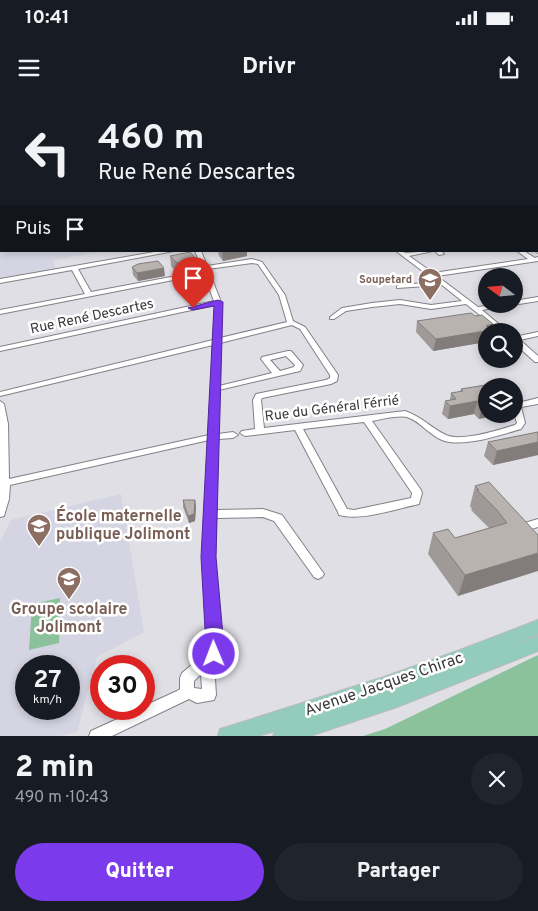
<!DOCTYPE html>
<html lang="fr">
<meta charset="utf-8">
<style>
body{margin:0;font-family:Overpass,sans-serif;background:#20242c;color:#f1f3f6;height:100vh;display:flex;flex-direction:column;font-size:19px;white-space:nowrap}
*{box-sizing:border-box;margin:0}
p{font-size:16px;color:#9ea1a6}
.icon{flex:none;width:28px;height:28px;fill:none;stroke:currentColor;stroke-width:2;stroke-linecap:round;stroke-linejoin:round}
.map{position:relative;height:636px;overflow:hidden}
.sheet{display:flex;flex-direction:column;background:#171b24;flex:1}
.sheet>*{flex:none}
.hud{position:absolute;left:0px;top:0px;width:539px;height:152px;box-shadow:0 2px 8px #0003;background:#171b24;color:#f1f3f6;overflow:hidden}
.needle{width:32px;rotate:286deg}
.tools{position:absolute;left:478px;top:168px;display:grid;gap:10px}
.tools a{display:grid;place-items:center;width:45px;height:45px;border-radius:50%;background:#171b24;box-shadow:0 2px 8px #0003;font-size:25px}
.speed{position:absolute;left:15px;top:555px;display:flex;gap:10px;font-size:25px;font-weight:700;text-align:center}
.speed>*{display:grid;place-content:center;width:65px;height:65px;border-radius:50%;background:#171b24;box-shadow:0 2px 8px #0003;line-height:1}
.speed small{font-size:12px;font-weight:400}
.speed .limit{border:8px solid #d22;background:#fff;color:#111}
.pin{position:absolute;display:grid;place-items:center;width:42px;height:42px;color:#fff;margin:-51px -21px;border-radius:50% 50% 50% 0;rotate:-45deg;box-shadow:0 0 5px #0007}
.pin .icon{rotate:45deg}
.me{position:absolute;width:55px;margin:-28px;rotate:359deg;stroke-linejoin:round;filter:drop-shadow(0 0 4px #0008)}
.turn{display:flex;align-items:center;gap:18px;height:105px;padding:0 15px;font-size:22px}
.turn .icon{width:65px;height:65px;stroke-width:2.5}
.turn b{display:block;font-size:35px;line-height:42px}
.then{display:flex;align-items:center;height:48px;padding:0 15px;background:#0003;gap:10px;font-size:19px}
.round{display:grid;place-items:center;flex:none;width:52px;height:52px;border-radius:26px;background:#20242c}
.summary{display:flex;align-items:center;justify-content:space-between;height:85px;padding:0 15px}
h1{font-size:30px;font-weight:800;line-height:38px}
.primary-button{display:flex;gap:10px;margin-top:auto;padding:10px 15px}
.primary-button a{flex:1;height:58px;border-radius:30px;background:#7c3aed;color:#fff;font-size:20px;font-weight:800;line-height:58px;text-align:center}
.primary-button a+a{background:#20242c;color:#f1f3f6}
.status{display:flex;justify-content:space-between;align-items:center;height:35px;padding:0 25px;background:#171b24;direction:ltr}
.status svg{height:14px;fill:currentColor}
header{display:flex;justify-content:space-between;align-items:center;height:65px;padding:0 15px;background:#171b24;font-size:22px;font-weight:800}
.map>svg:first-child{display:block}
</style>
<div class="status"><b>10:41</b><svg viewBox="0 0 49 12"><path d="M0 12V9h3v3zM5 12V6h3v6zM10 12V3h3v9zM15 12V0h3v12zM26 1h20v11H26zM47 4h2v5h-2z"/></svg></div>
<header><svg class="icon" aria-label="menu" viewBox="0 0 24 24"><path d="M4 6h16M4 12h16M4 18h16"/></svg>Drivr<svg class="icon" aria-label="share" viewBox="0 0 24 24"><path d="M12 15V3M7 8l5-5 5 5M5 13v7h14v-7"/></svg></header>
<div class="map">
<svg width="538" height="636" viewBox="0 0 538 636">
<rect width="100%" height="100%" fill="#dfdfe5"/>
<path fill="#d4d4e2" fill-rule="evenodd" d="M0,137L1,151H105L53,160L56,170L0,178Z
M121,394L144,532L97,557L77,632L59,636H0V442L11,420ZM26,566H69V609H26Z"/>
<path fill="#8bc29c" d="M60,498L59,543L29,550L32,504Z
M538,555V636H363L385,629Z"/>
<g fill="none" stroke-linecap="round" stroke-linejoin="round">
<defs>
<path id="minor" d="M0,107H1V109H0Z
M1,131V135L0,136V132Z
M538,147V153L535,151H538Z
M160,151H174L78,169L91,192L203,171L195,151H201L207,166L252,159L262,162L285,195L293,221L305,227L338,275L337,281L331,284L262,298L261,300L264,328L405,311C421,316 431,328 446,335C462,342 498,330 515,325L517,323L514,313V304L538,298V304L521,307L525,323L521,329C500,335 463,348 442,340C429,335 420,321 407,317C398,315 381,319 372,321L421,390L422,393L419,404L415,405C392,410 361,421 339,415L338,412L295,330L245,336L240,333L242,331L255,329L253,300L256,294L326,280L330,278V275L300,229L292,225L220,243L219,286L272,273L261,259L262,257L288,251H291L303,265L300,271L219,290L218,334L233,332L238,335L233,338L218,339L216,410L263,409L282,415L324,474L322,477L318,479L314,477L274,421L263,417L216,418L215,457L222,547L219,558L214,563L216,595L214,600L197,603L189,599L112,636H89L91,631L139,609H144V606L177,591L180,589V578L182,573L208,551L203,457L209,340L10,385L9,399L4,416L0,417V301L4,304L8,324L9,379L209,335L213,245L0,296V292L213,240L215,205L0,251V247L214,201L204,174L0,214V210L85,194L72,170L0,183V179ZM252,163L258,164L279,195L287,222L220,238L221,202L208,169ZM286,256L295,265L294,267L280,271L270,260ZM364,322L412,393L411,398L354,410L347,409L303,329ZM201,574L202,589L194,588V581Z
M396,151H403L405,153L433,151L409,156L433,173L528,159L517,151H524L535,158L538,157V161L437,176L478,207L498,204H514V201L538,197V201L482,210L507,231H500L466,204L431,209L400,204L372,207L346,211L334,219H330V217L342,208L372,203L400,200L431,205L462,201L442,185L397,188V186L399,185L437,182Z
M435,151H441L444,154L439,155Z
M538,232V236L520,240L538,256V262H535L514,243V237Z
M538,419V427L522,432L518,431L517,428L518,425Z"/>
<path id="major" d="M538,520V534L513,545L538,536V551L397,607L310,636H273L275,631L258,636H218L220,629L227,627L384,577L460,550Z"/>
</defs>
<use href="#minor" stroke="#818187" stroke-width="2"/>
<use href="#major" stroke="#bbbbbc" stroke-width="2"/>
<use href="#minor" fill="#fff" fill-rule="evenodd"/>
<use href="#major" fill="#94ccbc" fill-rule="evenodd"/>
</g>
<path fill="#9f9a97" d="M218,151H247V156L223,161L219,156Z
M170,156L197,160L198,170L178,174L171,166Z
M132,167L165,176L138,181L133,175Z
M475,216L493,224L491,231H486V242L433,251L416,232L417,221Z
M486,285V314L479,319L474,314L448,319L442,314L445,301L450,300L451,293L460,292L461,289Z
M538,332V355L493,365L484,356L488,342Z
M475,386L538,435L458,496L428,454L433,433L455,438L489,428L471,410L472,409L470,406Z
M183,400H195L196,407L195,421L189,423L183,407Z"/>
<path fill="#827d7b" d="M222,151H247V156L223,161Z
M197,160L198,170L178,174L177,163Z
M164,168L165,176L138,181L137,173Z
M493,224L491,231H486V242L433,251L436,239L486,226Z
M477,301L474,314L448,319L450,306Z
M486,305V314H505L479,319L482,306Z
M538,342V355L493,365L497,351Z
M195,400L196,407L195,421L189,423L188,416Z
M538,453V471L458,496L465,475Z"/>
<path fill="#b9b3b0" stroke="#827d7b" d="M190,152L197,160L177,163L170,156Z
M158,161L164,168L137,173L132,167L138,164Z
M471,213L475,216L482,215L493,224L486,226L491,230L436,239L417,221Z
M486,285L488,286H486V305L482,306L477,301L450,306L445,301L456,299L451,293L463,291L461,289Z
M538,332V342L497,351L488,342Z
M489,382L538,435V453L465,475L433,433L448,429L455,438L507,423L497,410L477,390H479L475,386Z
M183,400H195L194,414L188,416Z"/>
<linearGradient id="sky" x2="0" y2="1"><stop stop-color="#67afd5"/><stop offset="0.45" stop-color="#f1f1f3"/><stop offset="1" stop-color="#f1f1f3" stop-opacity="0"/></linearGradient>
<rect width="538" height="162" fill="url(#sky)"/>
<path fill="#7c3aed" stroke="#51269a" d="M218,200L223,202L216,457L224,547L220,559L214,562L208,559L205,554L206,547L201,457L214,206L193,210L188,208Z"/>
<defs>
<symbol id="school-pin" viewBox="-11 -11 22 30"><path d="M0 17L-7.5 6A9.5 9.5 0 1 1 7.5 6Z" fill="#8d6e63" stroke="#fff"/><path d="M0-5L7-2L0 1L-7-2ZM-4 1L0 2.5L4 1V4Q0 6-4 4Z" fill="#fff"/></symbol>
</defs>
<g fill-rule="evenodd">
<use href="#school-pin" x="416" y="166" width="28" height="38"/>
<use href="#school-pin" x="25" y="412" width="28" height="38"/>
<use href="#school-pin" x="55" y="465" width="28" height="38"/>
</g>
<g text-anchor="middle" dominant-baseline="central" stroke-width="5" stroke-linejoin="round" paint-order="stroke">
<g font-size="11" font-weight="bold" fill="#785e54" stroke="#fff" text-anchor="end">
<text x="412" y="180">Soupetard</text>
</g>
<g font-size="14" fill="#38383b" stroke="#fff">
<text transform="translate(92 217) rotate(-12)">Rue René Descartes</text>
<text transform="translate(332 309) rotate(-7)">Rue du Général Férrié</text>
</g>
<g font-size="16" font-weight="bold" fill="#785e54" stroke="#fff" text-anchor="start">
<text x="56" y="417">École maternelle<tspan x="56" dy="18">publique Jolimont</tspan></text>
<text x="69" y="510" text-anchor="middle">Groupe scolaire<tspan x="69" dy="18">Jolimont</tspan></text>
</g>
<g font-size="16" fill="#38383b" stroke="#fff">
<text transform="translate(384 585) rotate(-19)">Avenue Jacques Chirac</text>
</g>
</g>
</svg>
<div class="tools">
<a><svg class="needle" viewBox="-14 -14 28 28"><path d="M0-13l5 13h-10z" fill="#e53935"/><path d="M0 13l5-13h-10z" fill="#9ea1a6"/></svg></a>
<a><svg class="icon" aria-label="search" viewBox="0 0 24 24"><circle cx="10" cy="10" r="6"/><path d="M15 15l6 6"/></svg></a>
<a><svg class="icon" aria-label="layers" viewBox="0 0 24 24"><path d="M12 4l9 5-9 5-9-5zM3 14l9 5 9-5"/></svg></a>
</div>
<div class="speed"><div>27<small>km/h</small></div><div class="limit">30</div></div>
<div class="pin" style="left:193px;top:208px;background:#d93025"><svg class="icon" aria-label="arrive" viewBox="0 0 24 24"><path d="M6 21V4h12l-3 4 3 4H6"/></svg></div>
<svg class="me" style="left:214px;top:554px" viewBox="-20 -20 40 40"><circle r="17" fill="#7c3aed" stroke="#fff" stroke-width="3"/><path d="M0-11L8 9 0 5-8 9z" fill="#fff"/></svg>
<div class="hud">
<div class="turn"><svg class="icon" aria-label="left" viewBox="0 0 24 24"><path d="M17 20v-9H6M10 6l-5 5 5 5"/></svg><div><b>460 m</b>Rue René Descartes</div></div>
<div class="then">Puis<svg class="icon" aria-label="arrive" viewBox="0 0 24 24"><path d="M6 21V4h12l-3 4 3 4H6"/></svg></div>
</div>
</div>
<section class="sheet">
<div class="summary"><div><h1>2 min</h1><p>490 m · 10:43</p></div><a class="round"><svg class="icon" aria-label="close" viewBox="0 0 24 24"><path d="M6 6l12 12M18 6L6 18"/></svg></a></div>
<div class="primary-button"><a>Quitter</a><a>Partager</a></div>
</section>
